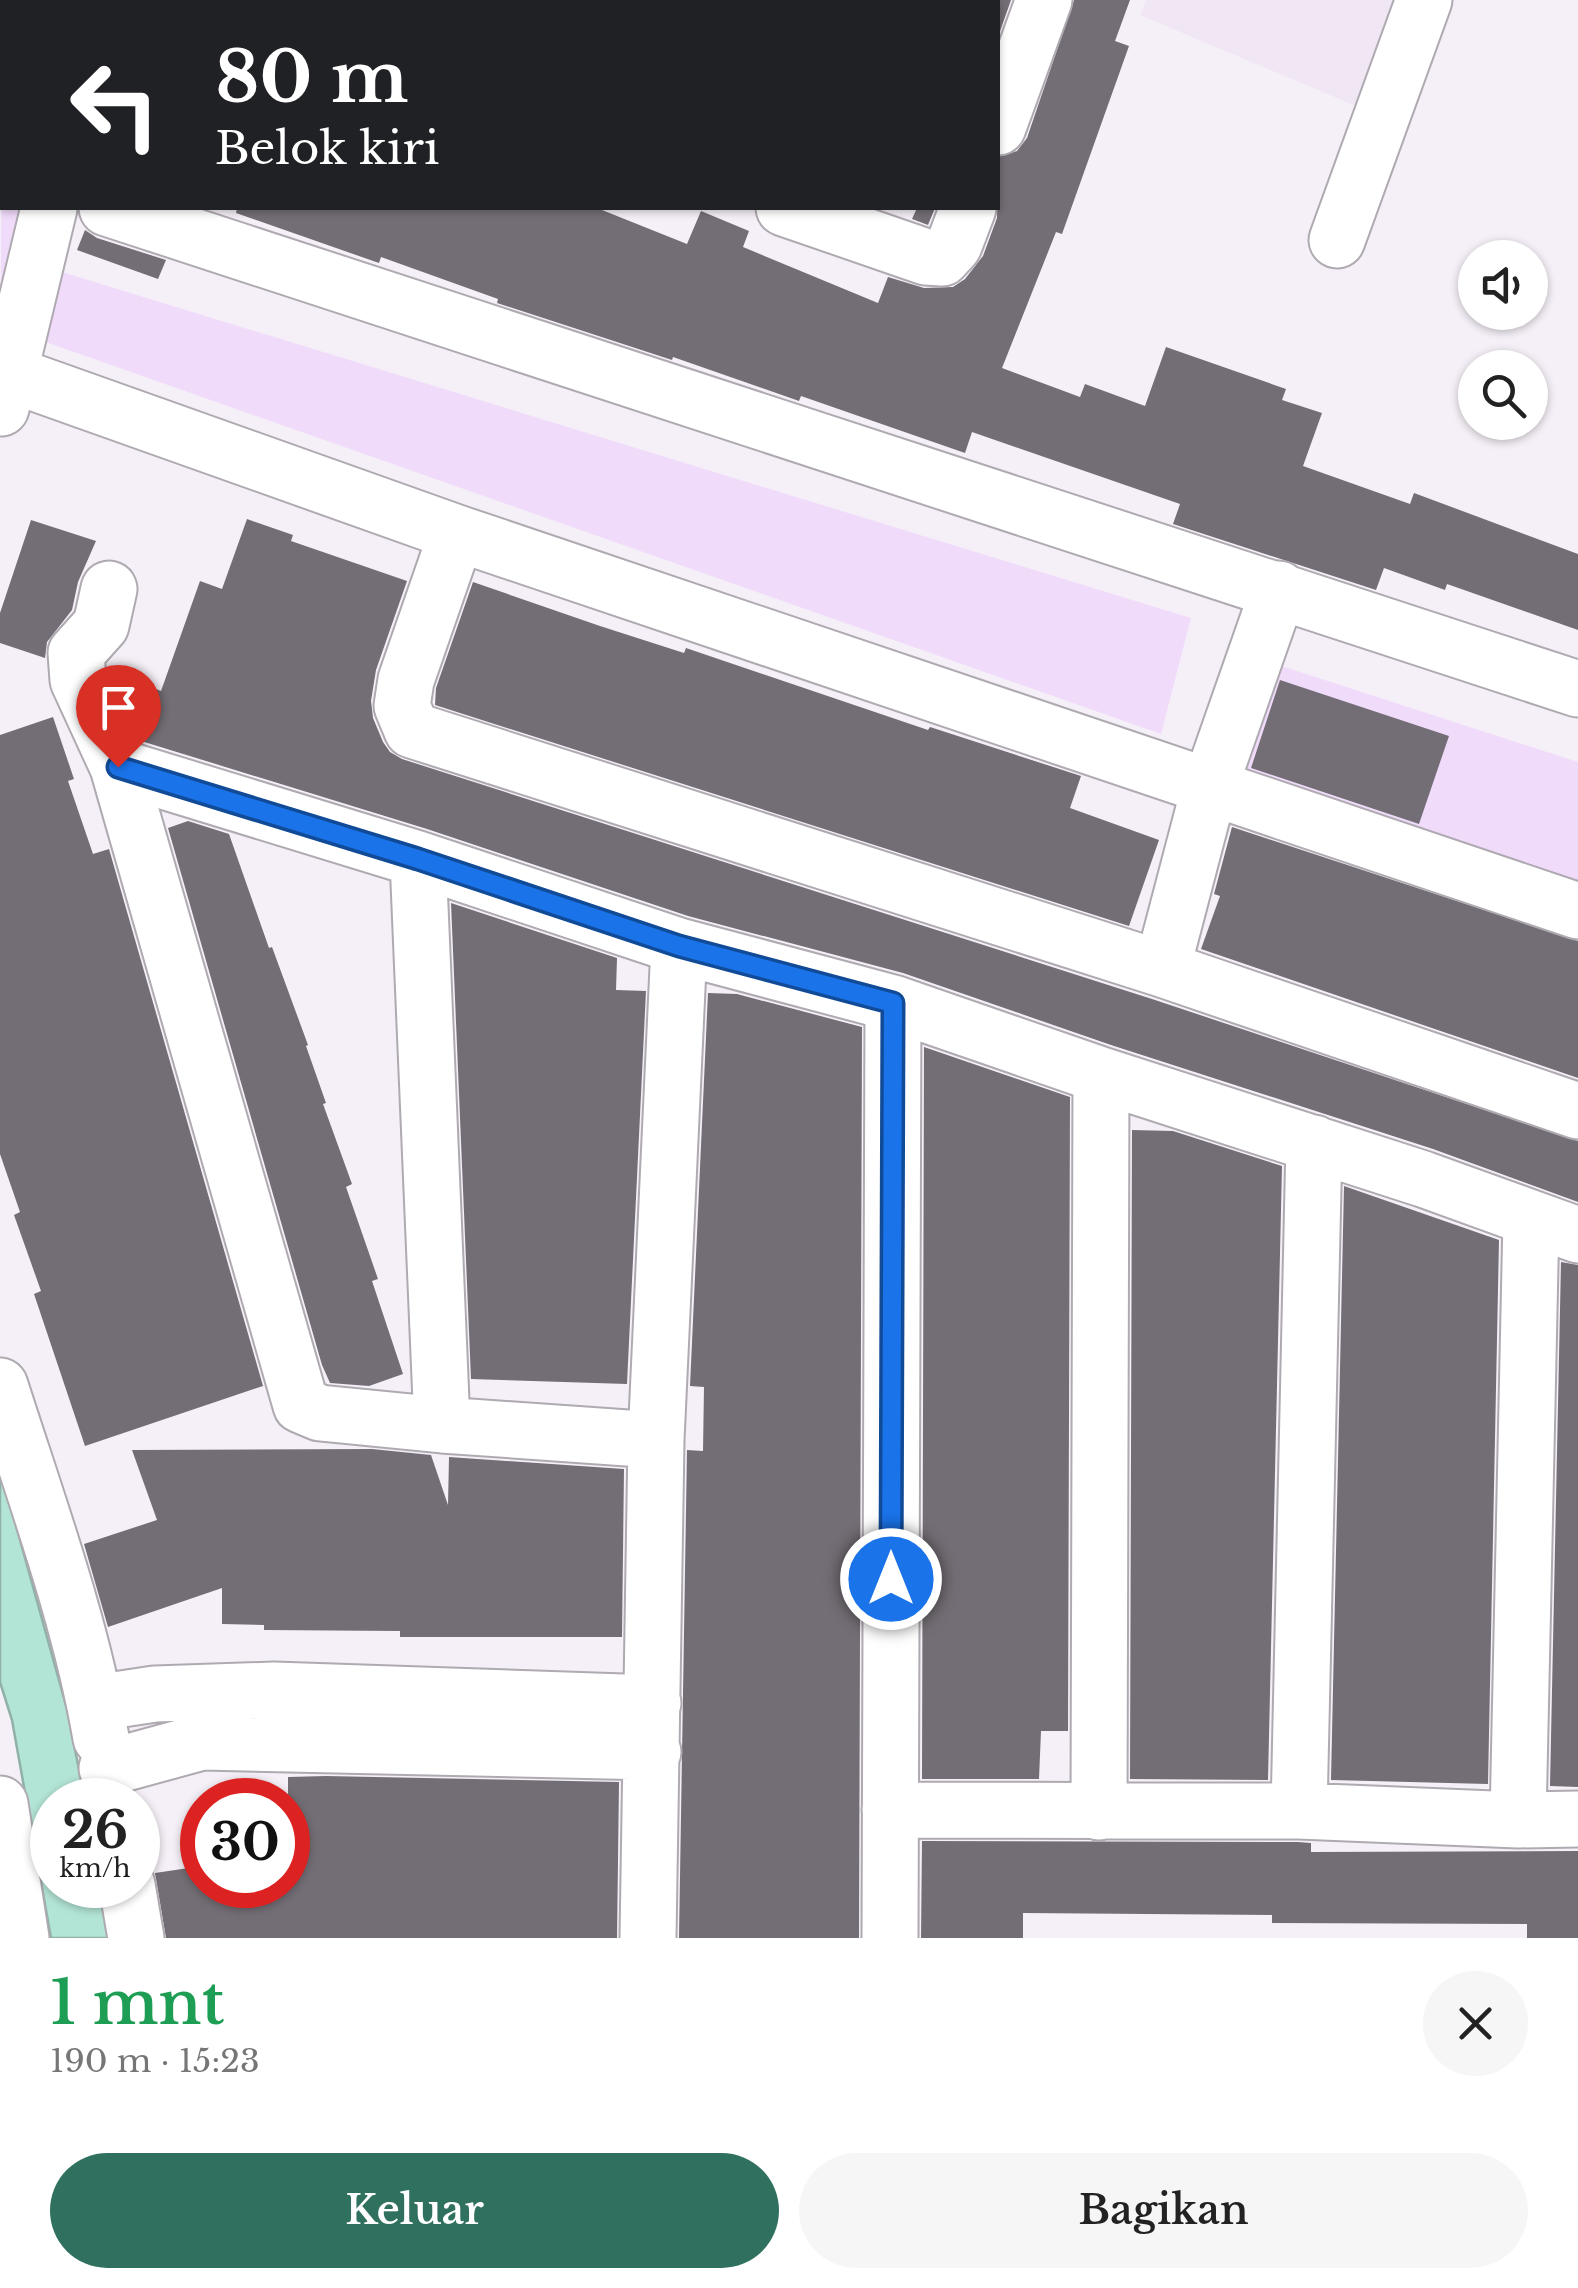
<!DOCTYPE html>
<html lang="id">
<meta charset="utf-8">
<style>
body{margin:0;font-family:"Libre Baskerville",serif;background:#f6f6f6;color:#222;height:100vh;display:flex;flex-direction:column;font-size:38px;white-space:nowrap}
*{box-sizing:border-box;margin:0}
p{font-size:32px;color:#767676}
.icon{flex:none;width:55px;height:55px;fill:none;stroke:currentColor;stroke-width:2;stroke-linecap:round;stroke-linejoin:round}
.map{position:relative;height:1938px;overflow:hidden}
.side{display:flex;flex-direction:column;background:#fff;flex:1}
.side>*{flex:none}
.hud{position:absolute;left:0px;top:0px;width:1000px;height:210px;box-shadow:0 2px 8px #0004;background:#202124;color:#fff;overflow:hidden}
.fabs{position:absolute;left:1458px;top:240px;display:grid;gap:20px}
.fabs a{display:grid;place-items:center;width:90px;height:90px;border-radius:50%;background:#fff;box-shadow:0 2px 8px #0004;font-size:50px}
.speed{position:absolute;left:30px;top:1778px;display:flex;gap:20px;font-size:50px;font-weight:700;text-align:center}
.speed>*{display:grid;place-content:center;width:130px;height:130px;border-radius:50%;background:#fff;box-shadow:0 2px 8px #0004;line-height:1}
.speed small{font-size:25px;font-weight:400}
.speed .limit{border:15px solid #d22;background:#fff;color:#111}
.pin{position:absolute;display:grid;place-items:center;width:85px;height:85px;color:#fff;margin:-102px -42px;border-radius:50% 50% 50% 0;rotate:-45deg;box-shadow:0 0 10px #0007}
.pin .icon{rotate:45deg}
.me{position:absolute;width:110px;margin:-55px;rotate:0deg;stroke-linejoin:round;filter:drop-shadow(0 0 8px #0008)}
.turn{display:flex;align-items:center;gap:35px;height:210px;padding:0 50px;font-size:45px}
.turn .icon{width:130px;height:130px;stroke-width:2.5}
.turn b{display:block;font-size:70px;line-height:85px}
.round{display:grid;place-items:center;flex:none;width:105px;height:105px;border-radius:52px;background:#f6f6f6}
.overview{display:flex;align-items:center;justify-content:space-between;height:170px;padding:0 50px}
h1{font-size:60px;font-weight:600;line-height:75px;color:#1e9e55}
.button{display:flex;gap:20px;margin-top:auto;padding:20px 50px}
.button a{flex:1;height:115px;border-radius:60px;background:#2f705f;color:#fff;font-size:40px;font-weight:600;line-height:115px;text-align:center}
.button a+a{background:#f6f6f6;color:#222}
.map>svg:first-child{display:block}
</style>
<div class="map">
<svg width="1578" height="1938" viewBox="0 0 1578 1938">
<rect width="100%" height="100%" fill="#f5f0f7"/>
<path fill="#f0e6f4" d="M1146,0H1424L1382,117L1140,15Z"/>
<path fill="#f1dbfb" d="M2,98V208H49L36,264L1191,618L1161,734L20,333L0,411Z
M1257,658L1578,762V911L1210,786Z"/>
<path fill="#b3e5d6" stroke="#8fb1a8" stroke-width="2.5" d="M0,1468L67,1709L85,1800H52V1885H101L110,1938H51L12,1720L0,1682Z"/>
<path fill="#736e75" d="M998,0H1011L998,37Z
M1074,0H1130L1115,41L1129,46L1062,234L1056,232L1002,368L1080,397L1085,384L1145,406L1166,347L1286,389L1282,400L1322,413L1303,466L1410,504L1414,493L1578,554V630L1447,584L1445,590L1384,568L1376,590L1173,524L1180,504L972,432L965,453L801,396L799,401L673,357L672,360L497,303L498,299L381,257L379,263L236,213L237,208H597L687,244L701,211L749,231L743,247L878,303L888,277L924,288L953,287L965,279L983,256L997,218L998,157L1017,151L1027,138Z
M917,208H935L928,225L912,219Z
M85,230L97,238L166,260L158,279L77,250Z
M247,519L293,535L291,541L407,581L376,670L371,701L373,718L383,742L390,752L402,759L1152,999L1578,1141V1202L1433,1149L1111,1045L903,973L688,916L427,829L141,741L132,722L145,685L161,691L200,581L222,589Z
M31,520L96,541L78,582L72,610L47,642L45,658L0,643V613Z
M473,582L600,626L684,653L686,648L928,730L930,727L1081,776L1070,808L1159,840L1129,926L435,705L436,688Z
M1280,680L1449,736L1419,824L1251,768Z
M53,717L74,779L68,781L93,854L109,849L263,1386L85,1446L34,1294L41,1291L14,1215L20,1212L0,1154V735Z
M188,821L229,834L269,948L272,947L308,1045L306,1046L326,1103L323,1104L352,1184L346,1187L378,1279L372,1281L403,1374L369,1386L330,1383L322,1365L168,828Z
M1232,827L1578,941V1078L1201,949L1220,896L1214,894Z
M451,903L617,958L616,990L646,991L627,1384L471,1379Z
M708,993L737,994L862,1027L859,1938H679L687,1450L703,1451L704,1387L690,1386Z
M924,1047L1070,1097L1068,1731H1041L1039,1779H922Z
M1132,1130L1173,1131L1282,1166L1268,1780L1130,1779Z
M1344,1186L1499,1240L1488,1784L1331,1780Z
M1561,1262L1578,1265V1787L1550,1786Z
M372,1449L431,1455L448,1505L449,1457L624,1469L622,1637H400V1631L264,1630V1625L222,1624V1588L108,1627L84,1544L157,1520L132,1450Z
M326,1776L619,1782L617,1938H166L155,1873L202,1866V1885H288V1777Z
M922,1841L1298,1842L1311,1843V1852L1578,1851V1938H1527V1924L1272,1923V1915L1023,1913V1938H921Z"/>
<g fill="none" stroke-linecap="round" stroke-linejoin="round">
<defs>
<path id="minor" d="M160,0L164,2
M110,2L111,0
M422,2L423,0
M567,2L568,0
M812,2L813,0
M998,127L1044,0
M107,208L1578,689
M784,208L926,257L942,258L954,245L968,208
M1337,240L1424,0
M10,374L457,533L1578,911
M1,408L49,208
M457,533L406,680L402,706L412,730L1162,969L1578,1111
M109,589L101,625L76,653L78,680L118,767L301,1405L320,1413L442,1425L656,1440
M118,767L418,859L679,946L893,1003L1101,1075L1423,1179L1578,1235
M418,859L442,1425
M1162,969L1210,786L1279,589
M0,1386C36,1499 81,1621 101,1738
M95,1703L155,1694L274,1690L653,1703
M107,1768L202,1742L653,1752
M0,1804L21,1938
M890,1810L1299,1811L1518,1820L1578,1819
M1299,1811L1314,1143
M1099,1812L1101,1075
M1518,1820L1531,1219
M127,1885L136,1938
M648,1938L656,1440L679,946
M890,1938L893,1003"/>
</defs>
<use href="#minor" stroke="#afaab1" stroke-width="59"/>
<use href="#minor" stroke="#fff" stroke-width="55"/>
</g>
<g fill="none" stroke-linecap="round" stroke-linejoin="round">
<defs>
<path id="route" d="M118,767L418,859L679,946L893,1003L891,1579"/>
</defs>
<use href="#route" stroke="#114b97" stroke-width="25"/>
<use href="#route" stroke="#1a73e8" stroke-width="18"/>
</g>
</svg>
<div class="fabs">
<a><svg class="icon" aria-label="sound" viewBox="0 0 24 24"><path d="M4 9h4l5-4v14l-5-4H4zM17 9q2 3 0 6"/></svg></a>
<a><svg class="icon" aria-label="search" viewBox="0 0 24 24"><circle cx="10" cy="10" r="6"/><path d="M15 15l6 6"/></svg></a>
</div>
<div class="speed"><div>26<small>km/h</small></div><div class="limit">30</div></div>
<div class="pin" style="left:118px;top:767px;background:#d93025"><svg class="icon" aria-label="arrive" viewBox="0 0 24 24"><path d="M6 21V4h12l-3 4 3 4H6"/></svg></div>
<svg class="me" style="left:891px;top:1579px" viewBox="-20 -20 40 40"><circle r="17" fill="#1a73e8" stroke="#fff" stroke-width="3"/><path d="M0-11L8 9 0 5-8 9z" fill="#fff"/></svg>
<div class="hud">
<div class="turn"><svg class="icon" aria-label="left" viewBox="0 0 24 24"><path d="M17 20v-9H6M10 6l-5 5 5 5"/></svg><div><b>80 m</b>Belok kiri</div></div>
</div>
</div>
<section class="side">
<div class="overview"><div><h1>1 mnt</h1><p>190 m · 15:23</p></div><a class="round"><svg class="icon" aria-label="close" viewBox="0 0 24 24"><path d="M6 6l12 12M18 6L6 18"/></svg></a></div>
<div class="button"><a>Keluar</a><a>Bagikan</a></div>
</section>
